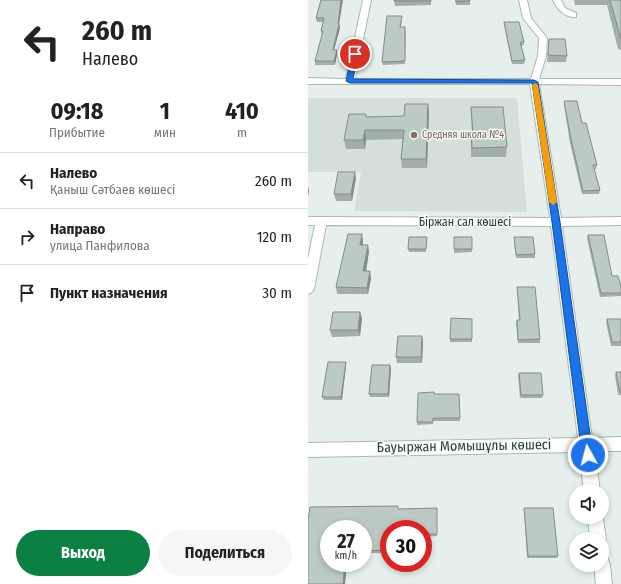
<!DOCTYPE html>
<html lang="ru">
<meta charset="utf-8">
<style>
body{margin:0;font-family:"Fira Sans Condensed",sans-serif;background:#f6f6f6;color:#222;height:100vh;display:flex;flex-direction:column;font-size:15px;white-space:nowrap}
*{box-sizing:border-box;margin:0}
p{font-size:13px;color:#767676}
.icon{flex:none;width:22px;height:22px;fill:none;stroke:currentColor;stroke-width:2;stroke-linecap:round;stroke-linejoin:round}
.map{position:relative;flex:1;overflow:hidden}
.panel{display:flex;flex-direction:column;background:#fff;width:308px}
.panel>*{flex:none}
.hud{background:#fff;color:#222;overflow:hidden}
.tools{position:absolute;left:261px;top:484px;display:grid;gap:8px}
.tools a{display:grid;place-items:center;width:40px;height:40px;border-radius:50%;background:#fff;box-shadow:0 2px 6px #0003;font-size:20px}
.speed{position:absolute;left:12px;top:520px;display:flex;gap:8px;font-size:20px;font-weight:700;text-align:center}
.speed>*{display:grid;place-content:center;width:52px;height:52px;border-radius:50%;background:#fff;box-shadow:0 2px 6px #0003;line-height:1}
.speed small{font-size:10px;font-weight:400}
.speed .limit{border:6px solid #d22;background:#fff;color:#111}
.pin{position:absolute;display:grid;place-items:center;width:34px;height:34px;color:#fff;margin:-17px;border:2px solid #fff;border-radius:50%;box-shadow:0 1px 4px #0007}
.me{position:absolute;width:44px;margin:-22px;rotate:353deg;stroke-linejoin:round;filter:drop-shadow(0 0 3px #0008)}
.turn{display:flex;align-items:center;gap:14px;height:84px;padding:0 16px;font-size:18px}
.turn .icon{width:52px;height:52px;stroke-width:2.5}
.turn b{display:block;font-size:28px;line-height:34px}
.eta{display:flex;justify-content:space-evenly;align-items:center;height:68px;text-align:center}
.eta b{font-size:24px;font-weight:700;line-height:28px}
.primary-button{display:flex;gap:8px;margin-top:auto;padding:8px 16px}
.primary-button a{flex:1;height:46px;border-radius:24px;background:#0b8043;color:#fff;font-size:16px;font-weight:700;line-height:46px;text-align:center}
.primary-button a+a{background:#f6f6f6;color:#222}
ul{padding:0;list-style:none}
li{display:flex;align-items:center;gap:12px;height:56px;padding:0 16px;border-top:1px solid #e0e0e0}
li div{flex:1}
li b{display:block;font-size:15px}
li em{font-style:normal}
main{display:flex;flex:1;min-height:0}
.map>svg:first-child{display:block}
</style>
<main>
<section class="panel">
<div class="hud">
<div class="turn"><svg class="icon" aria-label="left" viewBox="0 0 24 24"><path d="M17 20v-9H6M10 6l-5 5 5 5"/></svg><div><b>260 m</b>Налево</div></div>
</div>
<div class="eta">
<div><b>09:18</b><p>Прибытие</p></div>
<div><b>1</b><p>мин</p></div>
<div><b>410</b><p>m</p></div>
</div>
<ul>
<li><svg class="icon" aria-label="left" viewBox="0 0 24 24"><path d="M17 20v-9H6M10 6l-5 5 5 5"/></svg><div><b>Налево</b><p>Қаныш Сәтбаев көшесі</p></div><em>260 m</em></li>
<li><svg class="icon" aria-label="right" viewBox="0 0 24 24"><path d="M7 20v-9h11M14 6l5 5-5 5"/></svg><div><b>Направо</b><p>улица Панфилова</p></div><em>120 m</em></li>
<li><svg class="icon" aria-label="arrive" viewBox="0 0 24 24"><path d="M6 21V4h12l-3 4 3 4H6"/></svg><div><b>Пункт назначения</b></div><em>30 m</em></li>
</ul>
<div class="primary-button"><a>Выход</a><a>Поделиться</a></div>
</section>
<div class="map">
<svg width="313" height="584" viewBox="0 0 313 584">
<rect width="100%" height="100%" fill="#e6efeb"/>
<path fill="#d4dfda" d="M0,98H209L219,212L46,211L53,172H0Z"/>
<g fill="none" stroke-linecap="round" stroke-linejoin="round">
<defs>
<path id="minor" d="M55,0H63L47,79H223L230,56L231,38L215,18L211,0H219L223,18L239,38L238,56L231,79H313V85L231,84L253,218L313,217V225L254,226L284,438L313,437V451H286L292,491H276L271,452L0,457V443L270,438L243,226L18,225L6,289L4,292L0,294V259L7,225H0V217L242,218L222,84H0V78L38,79Z
M245,0H253L257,8L268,13V17C257,18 249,9 245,0Z
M294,512L298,539L294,545V539H282L280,517H294Z
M294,557L300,559L302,565L304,584H288L286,565H294Z"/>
</defs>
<use href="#minor" stroke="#a8b8b2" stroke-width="2"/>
<use href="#minor" fill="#fff" fill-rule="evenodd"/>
</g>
<path fill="#a1aea9" d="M13,0L31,24L32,28L26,50L29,54L27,65H7V61L14,35L13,31L15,22H9L8,18Z
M86,0H123V5L87,6Z
M147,0H162V5H148Z
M266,0H313V50L310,49L299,5H267Z
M94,19L93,27L98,31L97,64L75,65L74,62Z
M196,22L216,42V45L213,46L217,60L216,64H204L196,25Z
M241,39L259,56L258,62H239Z
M256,101L274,123L289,165L288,169H286L292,190L291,194H274L262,143L256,105Z
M120,104L121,113L119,168H94L93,159L95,139L58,140L57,149H38L36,140L59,117L96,116Z
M163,107L199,147L198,157H163V135H164Z
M48,178L44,201H28L26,194Z
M280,235L304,276L313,286V296L292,297L279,238Z
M119,237L118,252H101L100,249Z
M146,237H164V252L146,253Z
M206,237L227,254V258H208L206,240Z
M55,241V245L61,251L58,271L63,278L60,294H29L28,287Z
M209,287L232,339V343H210L208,323L209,320H211L209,290Z
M54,318L52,336L24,337L22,330Z
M164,319V342H142V339Z
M299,319H313V346H303L298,322Z
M114,336L115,342L114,363H89L88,357Z
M38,365L34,400H16L14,397Z
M83,368L81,397H62L61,394Z
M308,372H313V395H310L307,375Z
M211,373L235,395L234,398H212L210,376Z
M126,394H151L152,421H125V424L109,425V422Z
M90,506V509L129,508V536L115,537V529H81V553H55V529H21V563H39L37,584H0V520L2,507Z
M216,508L250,556L249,558H219L216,510Z"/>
<path fill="#838d89" d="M33,0H35L31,25V24L32,28L25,54V50Z
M29,50V54L27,65L26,61Z
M120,104L121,113L119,168L118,159Z
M57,130L58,140L57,149L55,140Z
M47,172L48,178L44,201L43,194Z
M0,186L1,191L0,196Z
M54,234L55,241L54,251L52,245Z
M60,245L61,251L57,278L55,271Z
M62,271L63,278L60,294L59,288Z
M52,312L54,318L52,336L50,330Z
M114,336L115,342L114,363L113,357Z
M38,362V365L34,400L33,397Z
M82,365L83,368L81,397L80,394Z
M37,563H39L37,584H35Z"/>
<path fill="#bbcac4" stroke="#838d89" d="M13,0H33L30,24H31L25,50H29L26,61H7L15,31H13L16,18H8Z
M86,0H123V1H86Z
M148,0H162V1L148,2Z
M302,0H313V39Z
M79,16H94L92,27H97V61L74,62Z
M196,22H211L216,42H212L217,60L204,61Z
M241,39H257L259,56L240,55Z
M256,101H269L274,123H278L289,165H285L292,190L275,191L263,139Z
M97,104H120L118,159H93L96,130H57L55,140H36L41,114H58V117L96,116Z
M163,107H195L199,147L164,148L163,135H165Z
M30,172H47L43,194H26Z
M40,234H54L52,245H60L55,271H62L59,288L28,287Z
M280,235H296L304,276H310L313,286V293H293Z
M101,237H119L118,249H100Z
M146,237H164V249H146Z
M206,237H225L227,254L208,255Z
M209,287H227L232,339L210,340L209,320H212Z
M25,312H52L50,330H22Z
M143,318L164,319V339H142Z
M299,319H313V342H304Z
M90,336H114L113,357H88Z
M20,362H38L33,397H14Z
M64,365H82L80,394H61Z
M308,372H313V392H312Z
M211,373H233L235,395H213Z
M126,392V394H151L152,418H125V422H109L110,393Z
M90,506V509L129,508V534H115V529H81V550L55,551V529H21V563H37L35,584H0V520L2,507Z
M216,508H245L250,556H220Z"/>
<path fill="#1a73e8" stroke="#114b97" d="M47,52L50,54L45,79L226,80L230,82L252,222L285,455L284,459L280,461L276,459L274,455L244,222L224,83H42L38,81L44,54Z"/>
<path fill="#f59e0b" d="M227,83L230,85L249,202L245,205L241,202L224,85Z"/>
<circle fill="#8d6e63" stroke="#f7fbf9" stroke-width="1.5" cx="106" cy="135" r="4"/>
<g text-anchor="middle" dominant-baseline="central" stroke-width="3" stroke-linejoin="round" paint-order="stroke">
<g font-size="10" fill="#785e54" stroke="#f7fbf9" text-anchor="start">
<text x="114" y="135">Средняя школа №4</text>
</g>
<g font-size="12" fill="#24423a" stroke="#f7fbf9">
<text x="157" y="222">Біржан сал көшесі</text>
</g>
<g font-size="14" fill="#24423a" stroke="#f7fbf9">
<text transform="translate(156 446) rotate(-1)">Бауыржан Момышұлы көшесі</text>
</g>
</g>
</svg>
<div class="tools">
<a><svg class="icon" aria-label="sound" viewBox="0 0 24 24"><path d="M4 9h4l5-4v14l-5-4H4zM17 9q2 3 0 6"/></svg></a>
<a><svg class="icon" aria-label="layers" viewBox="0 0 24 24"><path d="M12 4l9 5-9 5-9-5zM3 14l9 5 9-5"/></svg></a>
</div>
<div class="speed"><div>27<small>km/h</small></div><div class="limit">30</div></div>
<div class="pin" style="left:47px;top:54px;background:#d93025"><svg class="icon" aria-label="arrive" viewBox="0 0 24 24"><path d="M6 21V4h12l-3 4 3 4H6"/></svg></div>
<svg class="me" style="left:280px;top:455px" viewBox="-20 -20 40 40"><circle r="17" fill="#1a73e8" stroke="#fff" stroke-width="3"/><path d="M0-11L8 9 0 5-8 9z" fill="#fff"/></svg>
</div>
</main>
